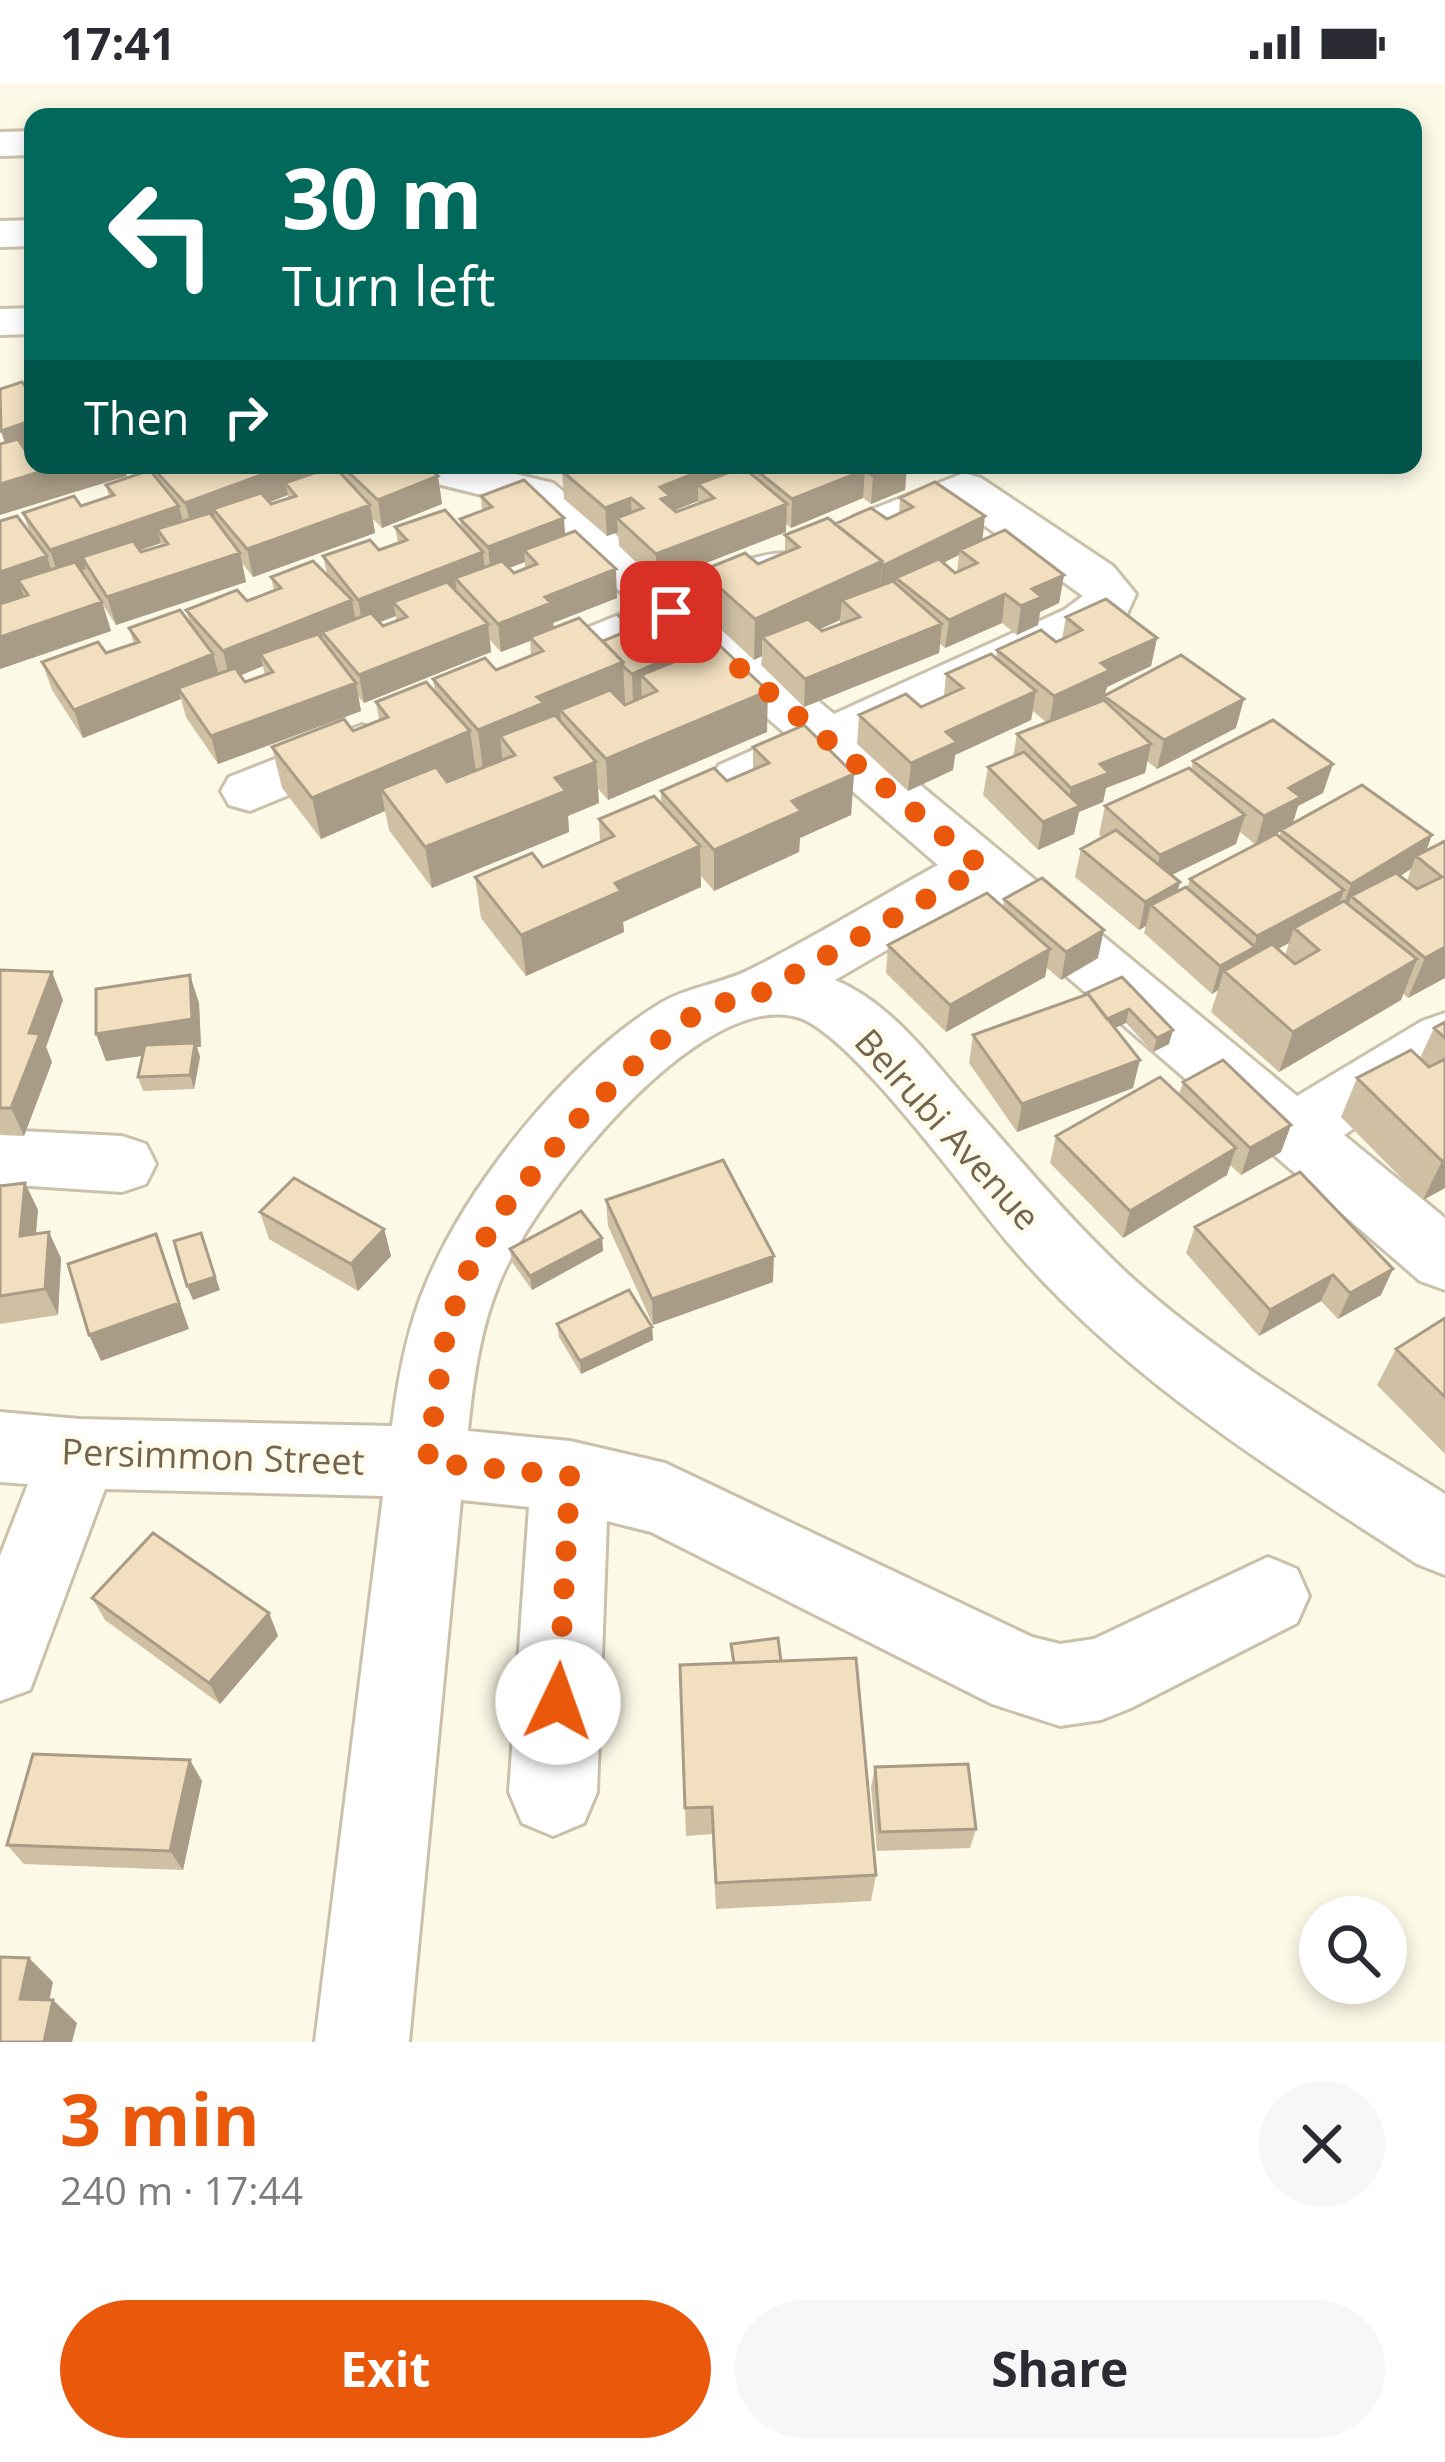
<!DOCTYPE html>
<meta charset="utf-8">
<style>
body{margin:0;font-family:"Open Sans",sans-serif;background:#f7f7f7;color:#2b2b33;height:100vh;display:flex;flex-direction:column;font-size:45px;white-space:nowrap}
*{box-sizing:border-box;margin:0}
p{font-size:39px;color:#7c7c81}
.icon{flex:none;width:66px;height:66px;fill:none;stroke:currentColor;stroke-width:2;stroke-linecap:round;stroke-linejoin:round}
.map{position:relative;height:1958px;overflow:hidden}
.sheet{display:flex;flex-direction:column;background:#fff;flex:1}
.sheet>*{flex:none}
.banner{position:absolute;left:24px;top:24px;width:1398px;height:366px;border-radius:24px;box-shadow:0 6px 18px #0003;background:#00695c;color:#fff;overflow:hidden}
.tools{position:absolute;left:1299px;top:1812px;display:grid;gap:24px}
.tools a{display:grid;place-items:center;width:108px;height:108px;border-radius:50%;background:#fff;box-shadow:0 6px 18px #0003;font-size:60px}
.pin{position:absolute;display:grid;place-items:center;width:102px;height:102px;color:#fff;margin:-51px;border-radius:24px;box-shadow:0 6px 18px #0006}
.me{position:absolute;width:132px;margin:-66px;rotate:3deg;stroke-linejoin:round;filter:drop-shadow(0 0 9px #0008)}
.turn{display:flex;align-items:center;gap:42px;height:252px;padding:0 60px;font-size:54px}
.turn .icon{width:156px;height:156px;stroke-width:2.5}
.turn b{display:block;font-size:84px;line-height:102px}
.then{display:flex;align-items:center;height:114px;padding:0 60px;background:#0003;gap:24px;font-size:45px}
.round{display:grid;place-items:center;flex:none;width:126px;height:126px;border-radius:63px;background:#f7f7f7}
.overview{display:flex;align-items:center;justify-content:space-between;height:204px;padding:0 60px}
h1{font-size:72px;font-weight:700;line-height:90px;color:#ea580c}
.cta{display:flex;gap:24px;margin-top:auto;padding:24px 60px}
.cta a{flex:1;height:138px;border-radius:72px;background:#ea580c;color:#fff;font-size:48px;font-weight:700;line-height:138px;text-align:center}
.cta a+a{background:#f7f7f7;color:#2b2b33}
.status{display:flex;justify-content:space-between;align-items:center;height:84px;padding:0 60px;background:#fff;direction:ltr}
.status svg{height:33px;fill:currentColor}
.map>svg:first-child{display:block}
</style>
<div class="status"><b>17:41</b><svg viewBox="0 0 49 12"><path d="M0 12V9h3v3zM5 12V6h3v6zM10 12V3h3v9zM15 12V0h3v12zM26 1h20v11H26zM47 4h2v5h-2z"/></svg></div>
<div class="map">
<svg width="1445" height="1958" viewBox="0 0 1445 1958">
<rect width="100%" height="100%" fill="#fcf9e7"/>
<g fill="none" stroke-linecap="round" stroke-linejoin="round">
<defs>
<path id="minor" d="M33,47V71L0,72V48Z
M33,136V162L0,163V137Z
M33,224V250L0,251V225Z
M393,381H479L553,399L682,505C718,490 761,462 799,471L807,482L799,493L713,530L834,630L1064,526L1083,512L960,424L889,455L871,459L853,455L846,444L853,433L964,389L981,394L1113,482L1136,510L1127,530L1102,550L868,658L1297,1012L1422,937L1445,929V986L1344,1051L1445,1134V1206L1420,1197L976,814L835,896C891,919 930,974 969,1018C1021,1077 1072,1138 1130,1192C1225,1278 1337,1342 1445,1410V1491L1417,1480C1272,1385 1126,1296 1012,1163C970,1115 851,948 797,933C697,905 533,1116 500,1197C480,1244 473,1297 468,1347L570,1357L665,1379L1032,1553L1060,1560L1094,1555L1268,1473L1297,1485L1309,1512L1297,1539L1131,1624L1101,1636L1060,1642L992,1620L651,1448L607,1437L597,1708L584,1739L553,1752L522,1739L509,1708L529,1423L461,1416L409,1958H315L383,1412L105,1405L30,1606L0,1617V1472L28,1400L0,1398V1328L79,1335L392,1342C398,1294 407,1244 426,1200C467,1100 567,977 659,920C689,902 723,900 753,884C816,852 876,815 938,781L821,680C788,696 755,719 719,709L710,695L719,681L787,651L669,549C637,563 605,584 570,575L562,563L570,551L638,523L519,420L400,391Z
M362,641L382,647L390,660L382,673L250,727L229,721L221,707L229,693Z
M0,1046L122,1052L146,1060L156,1080L146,1100L122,1108L0,1100Z"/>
</defs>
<use href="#minor" stroke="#cbc1aa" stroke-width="6"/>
<use href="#minor" fill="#fff" fill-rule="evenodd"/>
</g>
<path fill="#cfc0a4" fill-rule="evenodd" d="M165,381H323L324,386L341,390L340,381L438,392L442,420L382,444L373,435L375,449L253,493L242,479L246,498L116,541L103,521L111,547L0,585V520L30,449L23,429L81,422L109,413L106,401L157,395L154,385ZM288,411V414L271,420L270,418ZM161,459L162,462L141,468L140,466Z
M578,381H907L905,406L871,420L863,414L791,444L786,440V448L657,498L619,462L618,448L607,452L564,415L562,387ZM698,417V420L676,428L674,426Z
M481,412L565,451L617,514L553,539L554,544L603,557L619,550V532L708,557V564L767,648L608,716L598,705L599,719L568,732L569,748L432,804L389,746L385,727L321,755L282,704L272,663L353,647L379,636L376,618L435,607L433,595L496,586L531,572L530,557L501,568L490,556L491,568L364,619L358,612L361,627L218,680L186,633L181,615L83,654L52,606L42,578L106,569L134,560L129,544L190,538L186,526L247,517L274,507L271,493L327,490L323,472L379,466L398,459L395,443L461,445L460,435L482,427ZM525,478V484L514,489L509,484ZM396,532V537L383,542L380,538ZM263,582L265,591L245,598L240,591Z
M900,414L982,456L1064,491L1059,519L1040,528L1038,541L1017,551L1002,539L945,564L940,560L939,569L804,623L761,581L762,572L754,576L702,528L701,487L758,480L785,469V451L835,440L887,435L899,430ZM959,471L957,488L955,489L943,479ZM840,536V540L822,547L820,545Z
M1066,533L1157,554L1151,582L1107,603L1105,611L1236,644L1157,685L1147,677L1145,689L1106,704L1103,718L1079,728L1074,750L1038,766L983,711L988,683L1013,673L1017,650L1046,638L1033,627L1031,636L955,671L953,686L908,707L857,660L859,631L921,623L944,612L946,590L996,575L997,566L1056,558L1062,555Z
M753,663L854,690L851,731L800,754L799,768L714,807L701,792V803L623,838L624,848L526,892L481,834L475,793L543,783L600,758L599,735L661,719V707L727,697L753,686Z
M1193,677L1323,709L1298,722L1293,740L1432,751L1426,767L1445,757V894L1408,914L1403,910L1401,916L1279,988L1211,928L1218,906L1212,910L1144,849L1146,842L1139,846L1075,793L1081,765L1102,753L1099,751L1105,722L1191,686ZM1281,747L1279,753L1190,795L1187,804L1178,807L1171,791L1236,760L1240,748L1256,761ZM1411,785L1407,797L1400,792ZM1289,859L1285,871L1277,865Z
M1004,815L1098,874L1061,896L1047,884L1045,893L946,948L886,889L888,861L1003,823Z
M0,886L63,916L46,963L52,978L24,1052L0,1051Z
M1122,893L1169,960L1153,968L1126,939L1114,944L1133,1004L1017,1048L969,979L973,951L1083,912Z
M199,919L201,963H197L200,973L194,1005L143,1007L138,993L143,972L106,977L96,950Z
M1445,938V1104L1423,1116L1341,1033L1357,994L1420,974L1434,944Z
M1183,998L1291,1041L1281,1068L1241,1091L1230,1081L1227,1091L1123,1154L1050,1079L1056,1052L1179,1010Z
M1300,1088L1381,1211L1338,1235L1321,1217L1259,1252L1186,1169L1195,1143Z
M25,1099L38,1126L36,1150L61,1174L58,1231L0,1240V1102Z
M606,1116L773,1198L653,1241L608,1142Z
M260,1128L384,1145L391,1172L358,1207L269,1155Z
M602,1154L603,1167L532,1206L512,1178L510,1165Z
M1445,1234V1370L1377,1301L1396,1265Z
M557,1240L652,1243L653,1256L581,1290L559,1253Z
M92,1514L269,1529L278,1552L220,1620L105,1536Z
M731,1560L781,1577L876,1791L871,1817L716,1825L712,1750L686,1752L680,1581L732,1579Z
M875,1683L976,1745L970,1764L877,1767L871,1703Z
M202,1697L183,1786L24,1780L7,1761Z"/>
<path fill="#a99c86" d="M33,336V367L10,375L1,347Z
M62,381H124L127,392L0,431V400Z
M132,381H153L134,388Z
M288,381H323L326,397L285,399L288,411L222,436L213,425L216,438L192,447L185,419Z
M512,381H534L513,389Z
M716,381H732V402L698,400V417L671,428L662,443L660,403Z
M901,381H907L905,406L871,420L873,392Z
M865,386L863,414L791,444L792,415Z
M438,392L442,420L382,444L378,416Z
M631,414L632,442L617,434L618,448L607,452L605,424Z
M787,420L786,448L657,498L656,470Z
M370,421L375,449L253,493L247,465Z
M179,422L186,450L157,445L161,459L89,484L82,473L86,485L59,494L50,466Z
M985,432L982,460L960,466L959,471L902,499L896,494L895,503L880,510L882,482Z
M564,434L566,463L524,466L525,478L491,491L488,463Z
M483,468L486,497L455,494L457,508L393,518L396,532L363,544L358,516Z
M240,469L246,498L116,541L107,513Z
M47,472L56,500L18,496L24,512L0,520V488Z
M882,477L879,518L842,516L840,536L775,566L762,553V572L754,576L755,535Z
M616,485L617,514L553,539L554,547L530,553V557L501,568L498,540L545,513Z
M1064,491L1059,519L1040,528L1038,541L1017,551L1021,522L1032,505Z
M1005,510L1002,539L945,564L949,536Z
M352,516L357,544L322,548L323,558L260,570L263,582L230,596L223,567Z
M102,518L111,547L0,585V553Z
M488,540L491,568L364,619L359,591Z
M942,540L939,569L804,623L805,595Z
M1157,554L1151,582L1107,603L1103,616L1049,641L1054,612L1101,579Z
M708,557V585L641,591L642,615L633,619L632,590Z
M213,570L221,598L178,604L181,615L83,654L74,626Z
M623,578L625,619L573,640L560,626L562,645L515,671L500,652L503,679L483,687L478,646L537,613Z
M356,599L361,627L218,680L211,652Z
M768,607L767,648L608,716L606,675Z
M1036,607L1031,636L955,671L953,686L908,707L911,679L946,648Z
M1244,615L1236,644L1157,685L1164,656Z
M470,647L476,688L395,723L381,705L385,727L321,755L312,714Z
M1151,660L1145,689L1106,704L1103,718L1079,728L1074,750L1038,766L1043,738L1066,728L1071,704L1100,680Z
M596,678L599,719L568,732L569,748L432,804L425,763L555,694Z
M1333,680L1323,709L1298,722L1292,741L1256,761L1264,732L1289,704Z
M854,690L851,731L800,754L799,768L714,807V766L792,717Z
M1245,731L1236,760L1153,800L1160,771Z
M1432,751L1422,777L1416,772L1411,785L1358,818L1351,812L1347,825L1341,828L1351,800Z
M700,762L701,803L623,838L624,848L526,892L521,851L615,799Z
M1180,798L1173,826L1151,821L1146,842L1139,846L1145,818Z
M1344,806L1334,834L1294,844L1289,859L1250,880L1224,887L1218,906L1212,910L1220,882L1254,864L1257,852Z
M1104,846L1098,874L1061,896L1066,868Z
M1445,863V894L1408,914L1425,874Z
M1050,865L1045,893L946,948L950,921Z
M1417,875L1401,916L1279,988L1293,948Z
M52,888L63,916L46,963L52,978L24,1052L11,1024L29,949Z
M190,891L199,919L201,963H197L200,973L194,1005L190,991L195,964L106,977L96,950Z
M1129,925L1126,939L1104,949L1107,935Z
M1173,946L1169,960L1153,968L1157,954Z
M1140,976L1133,1004L1017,1048L1022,1020Z
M1291,1041L1281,1068L1241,1091L1250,1064Z
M1236,1064L1227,1091L1123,1154L1130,1127Z
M1445,1075V1104L1423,1116L1442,1077Z
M25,1099L38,1126L33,1178L20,1152Z
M384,1145L391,1172L358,1207L351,1180Z
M49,1148L61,1174L58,1231L45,1205Z
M201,1149L220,1206L193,1216L187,1202Z
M156,1150L189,1245L101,1277L89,1251Z
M602,1154L603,1167L532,1206L530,1192Z
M774,1172L773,1198L653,1241L652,1215Z
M1393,1185L1381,1211L1338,1235L1350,1209Z
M1333,1191L1321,1217L1259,1252L1270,1226Z
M652,1243L653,1256L581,1290L580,1277Z
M269,1529L278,1552L220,1620L209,1599Z
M190,1676L202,1697L183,1786L170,1767Z
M29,1874L53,1898L45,1937L20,1915Z
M53,1916L77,1939L72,1958H44Z"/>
<path fill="#f1dfbf" stroke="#a99c86" stroke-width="3" d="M22,298L29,307L33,305V336L1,347L0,305Z
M18,355L25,366L33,364V381H62L0,400V360Z
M165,381H288L185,419L154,385Z
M341,381H425L438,392L378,416Z
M578,381H716L660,403L670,412L661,415L676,428L714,414L698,400L743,383L787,420L656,470L617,434L643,424L631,414L605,424L562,387Z
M750,381H901L873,392L865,386L792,415Z
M334,382L370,421L247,465L213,425L261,409L271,420L296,412L285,399Z
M150,386L179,422L50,466L23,429L74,412L81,422L114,411L106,401Z
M524,396L564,434L488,463L460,435L492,423L481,412Z
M935,398L985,432L882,482V477L835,440L871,424L887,435L913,423L900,414Z
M445,426L483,468L358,516L323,472L370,456L379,466L407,456L395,443Z
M210,429L240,469L107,513L82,473L133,457L141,468L168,460L157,445Z
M17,432L47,472L0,488V437Z
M828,434L882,477L755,535L701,487L745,469L758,480L799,463L785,451Z
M1005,446L1064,491L1032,505L1042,513L1021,522L1005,510L949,536L896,494L939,475L955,489L977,479L960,466Z
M575,447L616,485L545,513L551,519L498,540L455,494L502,477L514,489L537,480L524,466Z
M313,477L352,516L223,567L186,526L237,506L247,517L281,504L271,493Z
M75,478L102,518L0,553V520L28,511L18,496Z
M893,497L942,540L805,595L762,553L808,535L822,547L860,533L842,516Z
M447,498L488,540L359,591L322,548L371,529L383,542L407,533L393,518Z
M660,515L708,557L632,590L623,582V578L603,557L632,545L619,532Z
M1106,515L1157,554L1101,579L1110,586L1054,612L997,566L1041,546L1056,558L1082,546L1066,533Z
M180,526L213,570L74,626L42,578L98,558L106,569L139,558L129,544Z
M579,534L623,578L537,613L544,619L478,646L433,595L485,574L496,586L543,567L530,553Z
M318,550L356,599L211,652L178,604L235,584L245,598L273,588L260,570Z
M718,560L768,607L606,675L560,626L610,606L625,621L657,607L641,591Z
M991,570L1036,607L946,648L957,658L911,679L859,631L906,610L921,623L963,604L946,590Z
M1181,571L1244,615L1164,656L1104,612Z
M426,598L470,647L312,714L272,663L344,635L353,647L388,633L376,618Z
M1104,616L1151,660L1100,680L1109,689L1071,704L1017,650Z
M555,631L596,678L555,694L566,707L425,763L381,705L436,683L447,698L515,671L500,652Z
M1273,636L1333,680L1289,704L1301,713L1264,732L1193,677Z
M804,641L854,690L792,717L801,727L714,766L661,707L714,684L727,697L769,679L753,663Z
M1024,668L1080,722L1043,738L988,683Z
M1189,684L1245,731L1160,771L1105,722Z
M1362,701L1432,751L1351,800L1281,746Z
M654,712L700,762L615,799L621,807L521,851L475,793L532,769L543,783L614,752L599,735Z
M1116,746L1180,798L1145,818L1081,765Z
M1276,750L1344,806L1257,852L1190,795Z
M1445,757V863L1425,874L1351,812L1396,789L1417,805L1442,793L1416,772Z
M1042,794L1104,846L1066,868L1004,815Z
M1186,803L1255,863L1220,882L1151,821Z
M987,809L1050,865L950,921L888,861Z
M1344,817L1417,875L1293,948L1224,887L1272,860L1295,880L1319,866L1294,844Z
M0,886L52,888L29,949L40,950L11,1024H0Z
M190,891L192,935L96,950V905Z
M1122,893L1173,946L1157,954L1129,925L1107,935L1088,910H1084Z
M1088,910L1140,976L1022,1020L973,951Z
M1445,938V954L1434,944Z
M195,959L190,991L138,993L145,961Z
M1411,966L1429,983L1445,975V1075L1442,1077L1357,994Z
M1223,976L1291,1041L1250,1064L1183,998Z
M1160,993L1236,1064L1130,1127L1056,1052Z
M723,1076L774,1172L652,1215L606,1116Z
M1300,1088L1393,1185L1350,1209L1333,1191L1270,1226L1195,1143Z
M294,1094L384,1145L351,1180L260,1128Z
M25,1099L20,1152L49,1148L45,1205L0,1212V1102Z
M581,1127L602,1154L530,1192L510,1165Z
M201,1149L215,1193L187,1202L174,1157Z
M156,1150L179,1219L89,1251L68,1180Z
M629,1206L652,1243L580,1277L557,1240Z
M1445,1234V1313L1396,1265Z
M153,1449L269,1529L209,1599L92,1514Z
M778,1554L781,1577L734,1579L731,1560Z
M856,1574L876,1791L716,1799L712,1723L685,1724L680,1581Z
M33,1670L190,1676L170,1767L7,1761Z
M968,1680L976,1745L880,1748L875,1683Z
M0,1873L29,1874L20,1915L53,1916L44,1958H0Z"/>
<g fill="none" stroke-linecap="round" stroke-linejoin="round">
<path stroke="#ea580c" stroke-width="21" stroke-dasharray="0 37.8" d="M558,1618L570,1392L427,1378L446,1248L465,1193L497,1132L580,1033L676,941L712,922L763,908L982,783L671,528"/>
</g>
<g text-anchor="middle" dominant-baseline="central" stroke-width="9" stroke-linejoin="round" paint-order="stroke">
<g font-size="36" fill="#75644c" stroke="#fffced">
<text transform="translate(948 1045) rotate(48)">Belrubi Avenue</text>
<text transform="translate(213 1372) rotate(2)">Persimmon Street</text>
</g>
</g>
</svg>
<div class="tools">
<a><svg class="icon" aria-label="search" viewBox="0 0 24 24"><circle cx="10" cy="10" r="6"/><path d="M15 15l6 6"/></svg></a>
</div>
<div class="pin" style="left:671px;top:528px;background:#d93025"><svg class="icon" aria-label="arrive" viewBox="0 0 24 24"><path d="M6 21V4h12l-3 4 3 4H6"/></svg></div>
<svg class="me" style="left:558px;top:1618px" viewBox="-20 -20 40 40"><circle r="19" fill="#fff"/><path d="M0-13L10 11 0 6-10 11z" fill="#ea580c"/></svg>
<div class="banner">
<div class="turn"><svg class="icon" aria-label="left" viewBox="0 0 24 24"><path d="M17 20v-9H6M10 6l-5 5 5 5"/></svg><div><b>30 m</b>Turn left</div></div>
<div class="then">Then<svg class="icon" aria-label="right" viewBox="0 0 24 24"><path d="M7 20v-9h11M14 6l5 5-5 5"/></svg></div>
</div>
</div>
<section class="sheet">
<div class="overview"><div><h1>3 min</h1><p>240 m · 17:44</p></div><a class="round"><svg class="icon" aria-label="close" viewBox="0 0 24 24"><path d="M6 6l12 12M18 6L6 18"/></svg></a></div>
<div class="cta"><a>Exit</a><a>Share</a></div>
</section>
